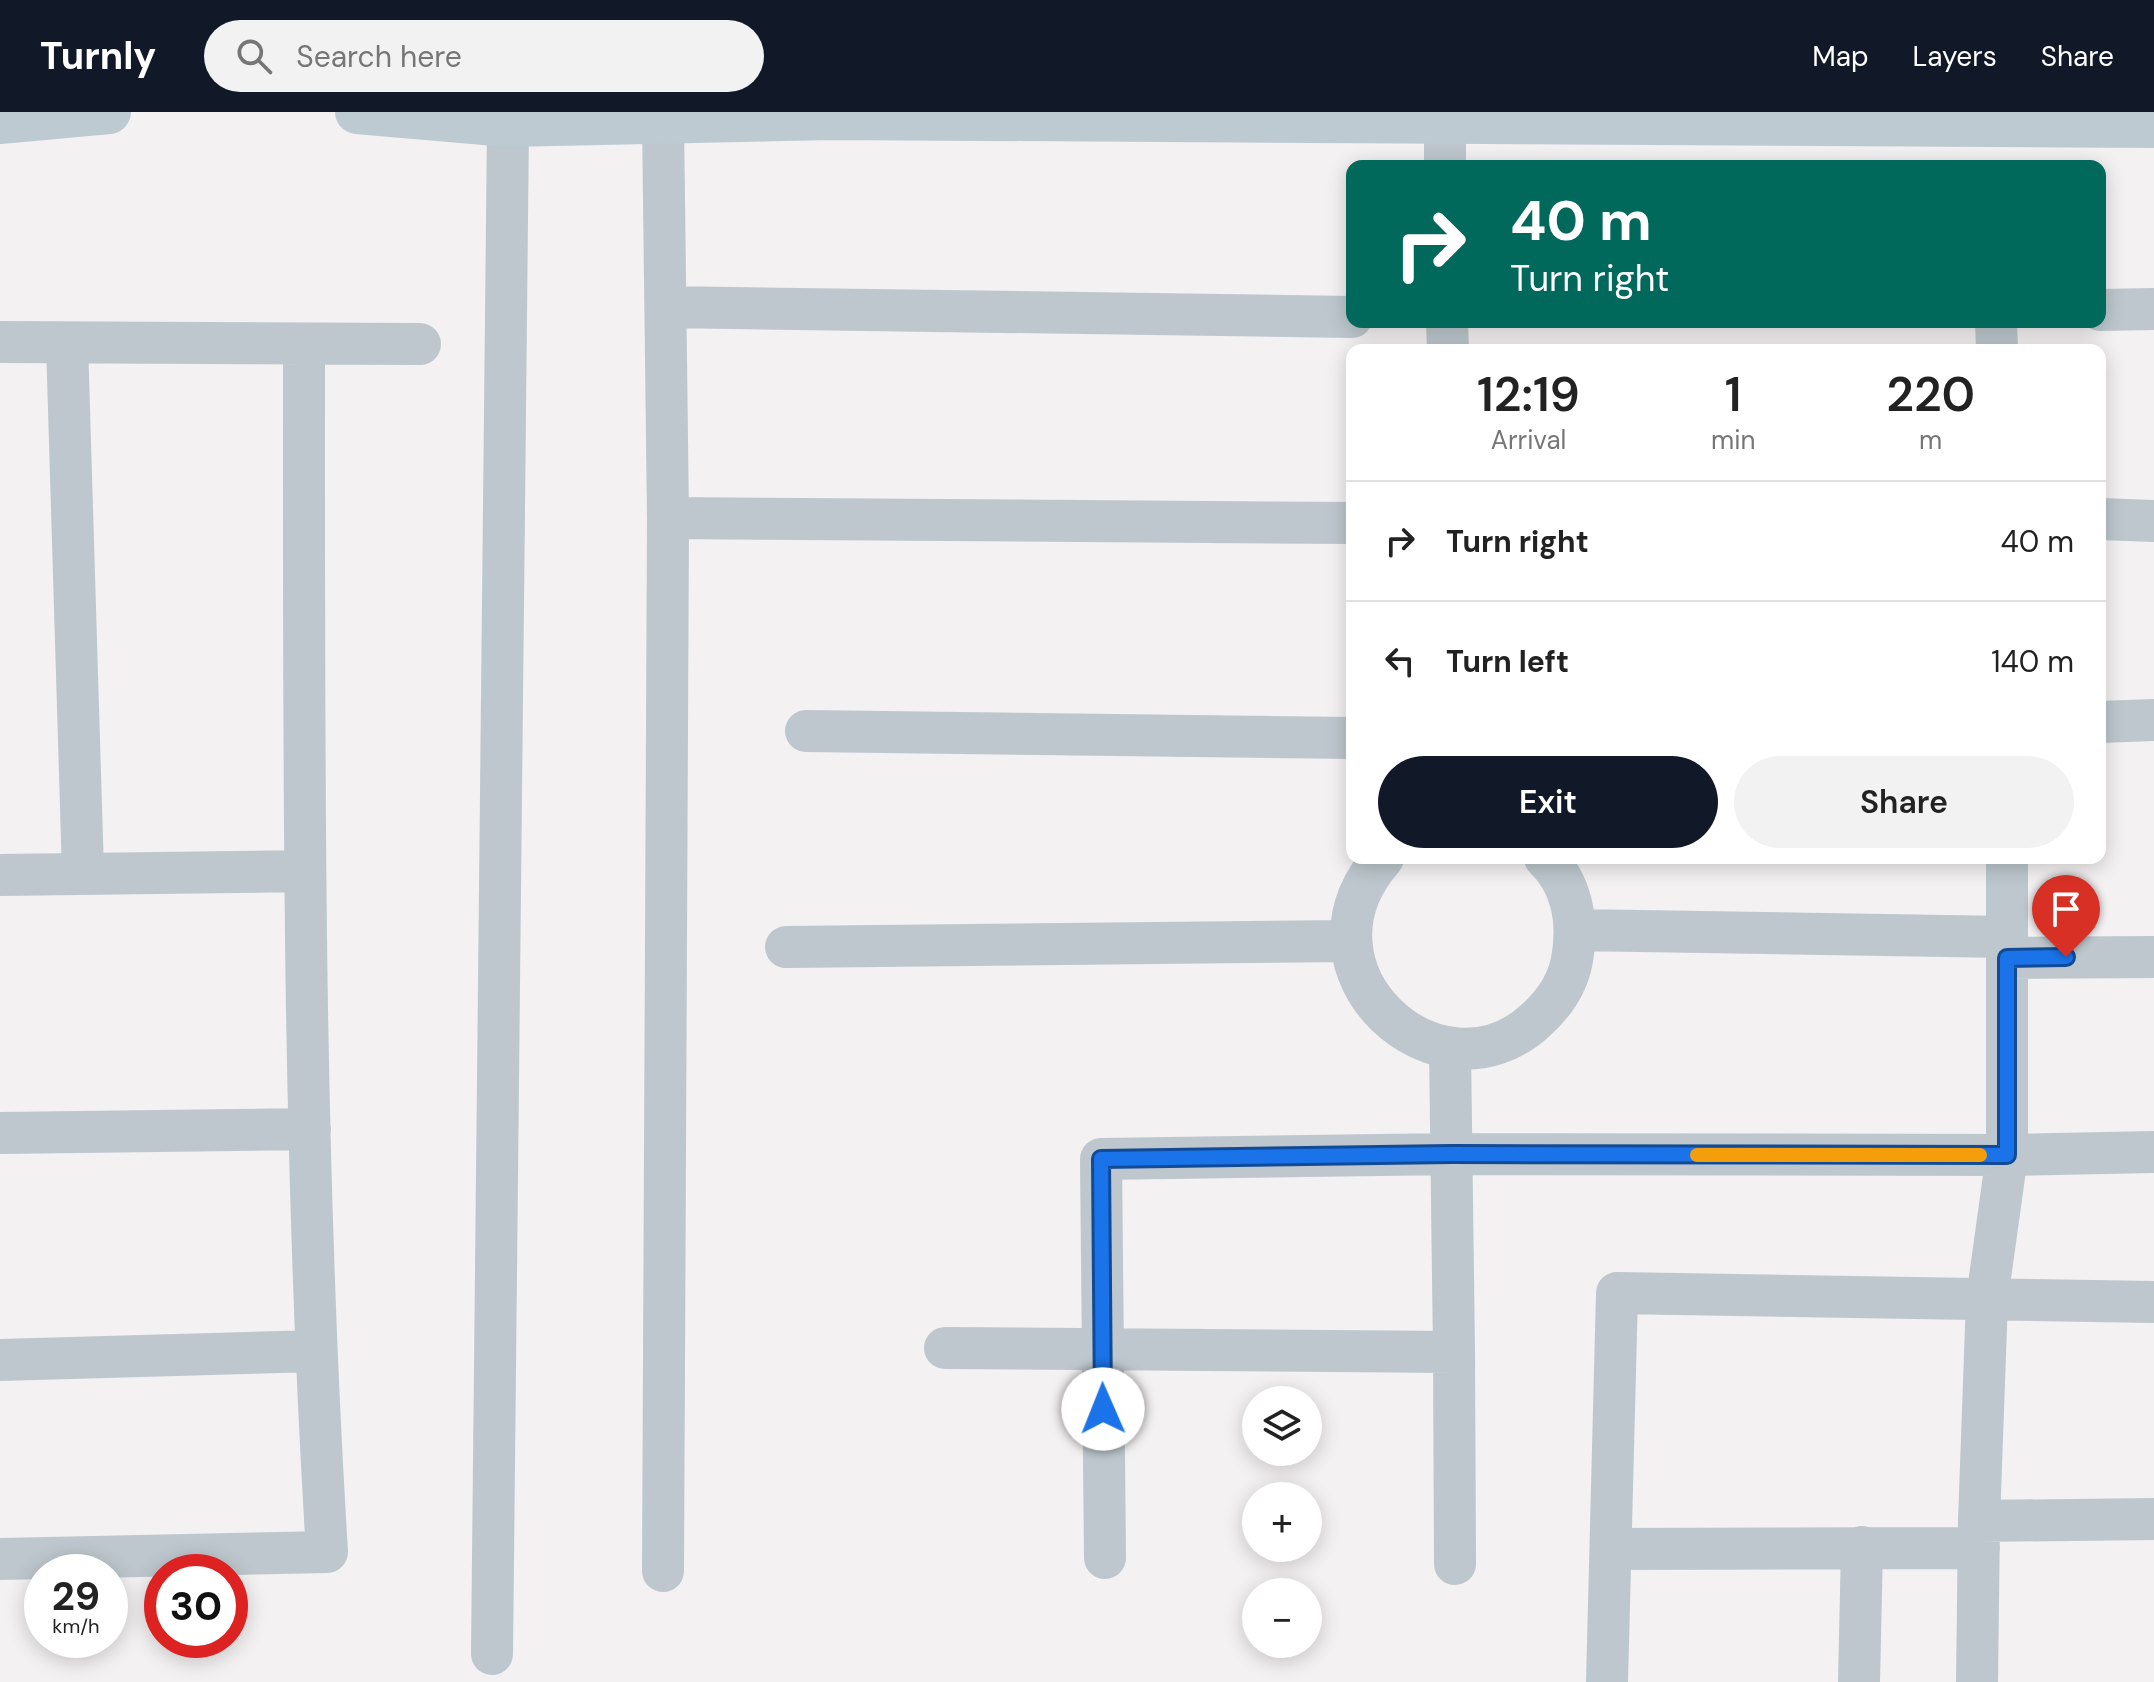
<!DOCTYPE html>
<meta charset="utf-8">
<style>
body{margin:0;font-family:"DM Sans",sans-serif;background:#f2f2f2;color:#222;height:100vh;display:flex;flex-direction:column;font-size:30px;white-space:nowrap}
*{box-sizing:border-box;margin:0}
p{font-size:26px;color:#767676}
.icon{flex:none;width:44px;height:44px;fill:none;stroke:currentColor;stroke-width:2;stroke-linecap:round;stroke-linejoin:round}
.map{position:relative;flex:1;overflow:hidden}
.side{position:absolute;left:1346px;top:232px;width:760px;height:520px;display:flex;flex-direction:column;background:#fff;border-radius:16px;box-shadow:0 4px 20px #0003}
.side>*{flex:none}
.top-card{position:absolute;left:1346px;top:48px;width:760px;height:168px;border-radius:16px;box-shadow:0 4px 20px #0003;background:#00695c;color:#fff;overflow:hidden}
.controls{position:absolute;left:1242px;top:1274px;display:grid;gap:16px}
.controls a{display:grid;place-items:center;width:80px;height:80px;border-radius:50%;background:#fff;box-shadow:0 4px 20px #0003;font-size:40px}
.speed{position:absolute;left:24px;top:1442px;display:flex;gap:16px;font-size:40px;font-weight:700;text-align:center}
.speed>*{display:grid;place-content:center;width:104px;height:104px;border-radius:50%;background:#fff;box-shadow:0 4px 20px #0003;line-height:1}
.speed small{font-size:20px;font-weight:400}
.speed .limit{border:12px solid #d22;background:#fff;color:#111}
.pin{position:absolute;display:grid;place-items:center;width:68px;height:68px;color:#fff;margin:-82px -34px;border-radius:50% 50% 50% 0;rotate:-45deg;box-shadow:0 0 8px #0007}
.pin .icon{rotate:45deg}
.me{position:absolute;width:88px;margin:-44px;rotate:359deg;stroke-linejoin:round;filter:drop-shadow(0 0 6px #0008)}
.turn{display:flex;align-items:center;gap:28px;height:168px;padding:0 32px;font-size:36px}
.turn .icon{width:104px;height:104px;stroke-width:2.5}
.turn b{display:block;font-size:56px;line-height:68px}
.eta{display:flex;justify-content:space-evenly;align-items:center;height:136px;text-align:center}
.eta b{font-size:48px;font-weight:600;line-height:56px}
.button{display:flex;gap:16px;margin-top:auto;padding:16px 32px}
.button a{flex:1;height:92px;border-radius:48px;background:#111827;color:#fff;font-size:32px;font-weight:600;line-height:92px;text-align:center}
.button a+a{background:#f2f2f2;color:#222}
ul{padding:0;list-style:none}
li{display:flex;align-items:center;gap:24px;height:120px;padding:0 32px;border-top:2px solid #e0e0e0}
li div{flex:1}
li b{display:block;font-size:30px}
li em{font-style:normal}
header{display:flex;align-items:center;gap:48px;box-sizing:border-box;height:112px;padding:0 40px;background:#111827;color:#fff}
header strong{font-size:38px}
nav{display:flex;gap:44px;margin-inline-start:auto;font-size:28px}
.search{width:560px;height:72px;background:#f2f2f2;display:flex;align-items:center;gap:20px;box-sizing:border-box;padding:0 28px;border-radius:44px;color:#767676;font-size:30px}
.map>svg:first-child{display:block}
</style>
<header>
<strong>Turnly</strong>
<div class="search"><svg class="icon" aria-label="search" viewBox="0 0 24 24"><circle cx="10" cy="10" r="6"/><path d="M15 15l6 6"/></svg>Search here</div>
<nav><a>Map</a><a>Layers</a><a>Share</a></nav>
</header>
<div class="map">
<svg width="2154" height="1570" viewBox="0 0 2154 1570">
<rect width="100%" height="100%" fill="#f3f1f1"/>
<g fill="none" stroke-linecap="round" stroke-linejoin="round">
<path stroke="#bdc7cd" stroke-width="42" d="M1445,0V54
M663,8L668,406L663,1459
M667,195L1352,205
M2100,198L2154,197
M1447,210L1448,238
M1996,210L1997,238
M0,230L420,232
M67,231L83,761
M668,406L1352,411
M2100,407L2154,409
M2100,610L2154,608
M806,619L1352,626
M1383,746C1284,858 1439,998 1536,908C1556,890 1570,869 1573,841C1578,807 1571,770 1545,746
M2007,746V1043L1987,1187L1979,1409L2154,1407
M0,763L304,759
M1576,818L2007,825
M786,835L1351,829
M2007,846L2154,845
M0,1021L310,1017
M945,1236L1454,1240L1450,936
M1454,1240L1455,1452
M0,1248L314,1239
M1611,1437L1979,1436
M1105,1446L1101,1047L1452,1042L2007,1043L2154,1040
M0,1447L327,1440C302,1038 304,636 304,234
M492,1542L508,13
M1607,1570L1617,1181L2154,1190
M1859,1570L1862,1435
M1977,1570L1979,1410"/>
<path stroke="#bdcad2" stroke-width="44" d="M357,0L508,13L832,6L2154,14
M0,10L109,0"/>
</g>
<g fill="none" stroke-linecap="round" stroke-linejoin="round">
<defs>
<path id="route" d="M1103,1297L1101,1047L1452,1042L2007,1043V846L2066,845"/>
</defs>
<use href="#route" stroke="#114b97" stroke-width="20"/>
<use href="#route" stroke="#1a73e8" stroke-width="14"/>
<path stroke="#f59e0b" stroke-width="14" d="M1697,1043H1980"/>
</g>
</svg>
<div class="controls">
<a><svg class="icon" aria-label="layers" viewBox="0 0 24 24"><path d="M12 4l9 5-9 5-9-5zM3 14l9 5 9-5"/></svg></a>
<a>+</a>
<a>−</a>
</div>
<div class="speed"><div>29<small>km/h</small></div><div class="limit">30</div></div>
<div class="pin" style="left:2066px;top:845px;background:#d93025"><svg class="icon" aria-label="arrive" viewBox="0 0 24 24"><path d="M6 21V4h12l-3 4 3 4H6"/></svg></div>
<svg class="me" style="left:1103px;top:1297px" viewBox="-20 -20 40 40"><circle r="19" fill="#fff"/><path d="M0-13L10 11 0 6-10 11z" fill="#1a73e8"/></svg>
<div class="top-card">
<div class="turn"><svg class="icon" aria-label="right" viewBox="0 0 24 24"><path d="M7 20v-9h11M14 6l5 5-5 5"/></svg><div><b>40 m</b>Turn right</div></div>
</div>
<section class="side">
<div class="eta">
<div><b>12:19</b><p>Arrival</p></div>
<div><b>1</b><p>min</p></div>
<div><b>220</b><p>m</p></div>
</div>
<ul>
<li><svg class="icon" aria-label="right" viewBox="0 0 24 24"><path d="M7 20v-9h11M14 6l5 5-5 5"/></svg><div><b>Turn right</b></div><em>40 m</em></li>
<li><svg class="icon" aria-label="left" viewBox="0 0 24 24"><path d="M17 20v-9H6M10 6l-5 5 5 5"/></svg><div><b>Turn left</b></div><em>140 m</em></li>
</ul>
<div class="button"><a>Exit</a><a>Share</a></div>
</section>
</div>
